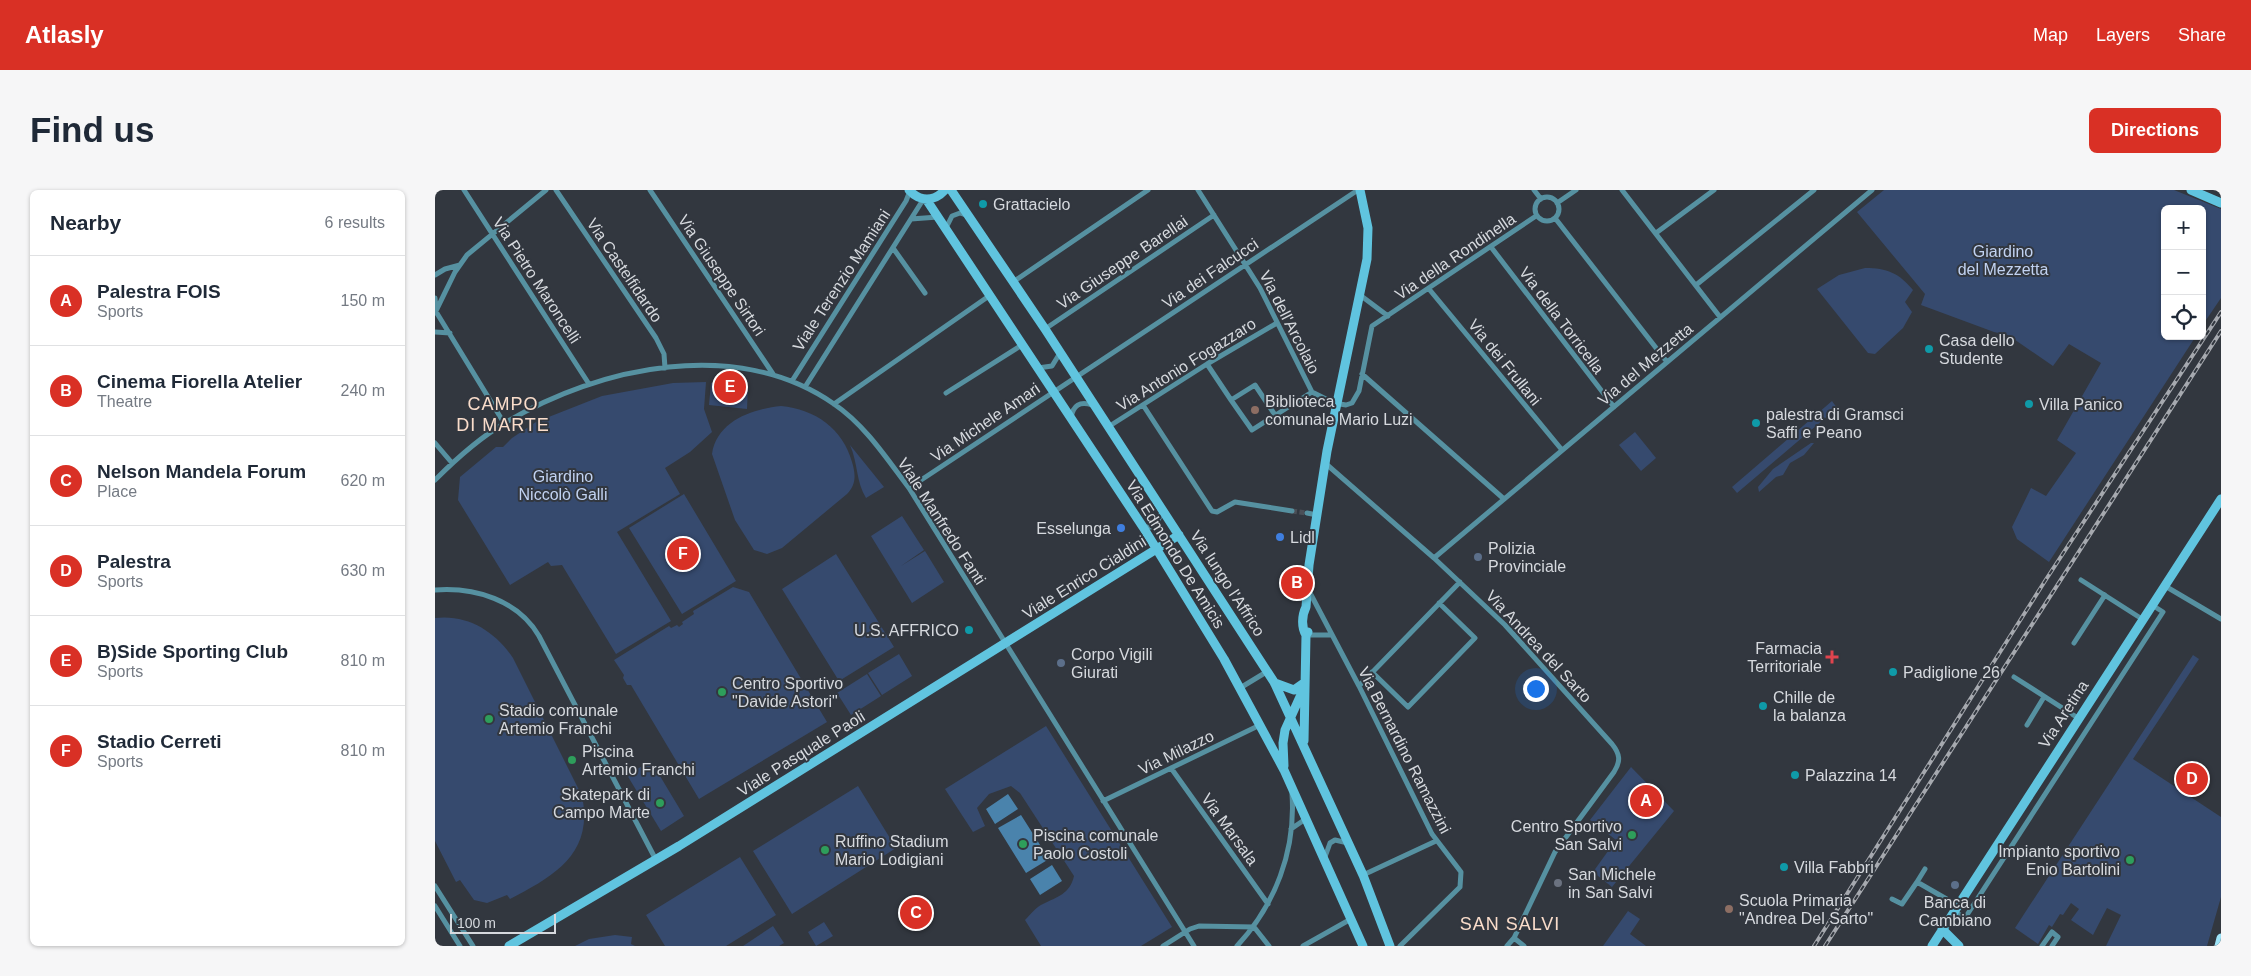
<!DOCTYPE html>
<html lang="en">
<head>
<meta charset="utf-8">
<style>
	:root { --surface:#fff; --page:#f6f6f7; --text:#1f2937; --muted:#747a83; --line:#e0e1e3; --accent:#d93025 }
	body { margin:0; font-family:Arial,sans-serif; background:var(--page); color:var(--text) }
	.controls { position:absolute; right:15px; top:15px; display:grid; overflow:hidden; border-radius:8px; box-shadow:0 1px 4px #0004 }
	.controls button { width:45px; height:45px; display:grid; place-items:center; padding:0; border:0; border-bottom:1px solid var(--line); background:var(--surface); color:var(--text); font:25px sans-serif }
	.scale { position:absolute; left:15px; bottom:12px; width:106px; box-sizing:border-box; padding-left:5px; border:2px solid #d6d9de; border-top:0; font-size:14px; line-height:18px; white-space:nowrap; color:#d6d9de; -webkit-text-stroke:4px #32373f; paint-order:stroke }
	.you { position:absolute; left:1100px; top:498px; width:18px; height:18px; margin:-12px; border:4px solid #fff; border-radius:50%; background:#1a73e8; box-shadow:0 0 0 8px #1a73e833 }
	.badge { display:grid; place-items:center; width:32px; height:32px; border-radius:50%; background:var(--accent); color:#fff; font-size:16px; font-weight:700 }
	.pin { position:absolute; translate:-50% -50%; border:2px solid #fff; box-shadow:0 1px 5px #0006 }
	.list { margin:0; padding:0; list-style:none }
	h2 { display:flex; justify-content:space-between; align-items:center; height:65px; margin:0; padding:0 20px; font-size:21px }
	h2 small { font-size:16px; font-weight:400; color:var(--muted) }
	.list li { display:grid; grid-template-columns:32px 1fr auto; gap:15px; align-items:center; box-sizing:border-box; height:90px; padding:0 20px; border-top:1px solid var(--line) }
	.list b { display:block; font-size:19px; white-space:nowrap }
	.list p { margin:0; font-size:16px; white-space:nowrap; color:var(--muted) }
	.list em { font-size:16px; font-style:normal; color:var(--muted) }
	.icon { flex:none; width:28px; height:28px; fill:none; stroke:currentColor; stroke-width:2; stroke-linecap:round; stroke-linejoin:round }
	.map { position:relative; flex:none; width:1786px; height:756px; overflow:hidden; border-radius:8px }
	header { display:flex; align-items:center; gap:30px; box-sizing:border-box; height:70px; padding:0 25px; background:var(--accent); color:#fff }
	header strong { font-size:24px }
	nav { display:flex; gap:28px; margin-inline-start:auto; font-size:18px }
	.intro { display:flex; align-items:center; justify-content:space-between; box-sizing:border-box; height:120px; padding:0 30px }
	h1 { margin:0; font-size:35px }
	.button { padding:12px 22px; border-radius:8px; background:var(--accent); color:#fff; font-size:18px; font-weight:700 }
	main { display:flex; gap:30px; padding:0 30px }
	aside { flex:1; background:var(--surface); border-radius:8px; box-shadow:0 1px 4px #0004 }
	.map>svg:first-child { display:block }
	.green { fill:#364a6e }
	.water { fill:#4a83ac }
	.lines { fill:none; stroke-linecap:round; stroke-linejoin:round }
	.street-tunnel { stroke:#4b4f57; stroke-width:5; stroke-dasharray:5 2.5; stroke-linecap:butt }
	.street { stroke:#5691a1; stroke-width:5 }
	.secondary { stroke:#60c4df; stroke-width:9 }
	.primary { stroke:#9ee4f8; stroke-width:9 }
	.rail-casing { stroke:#a6a9af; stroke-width:4 }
	.rail { stroke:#32373f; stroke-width:2; stroke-dasharray:5.5; stroke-linecap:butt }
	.culture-dot { fill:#0f9aa8; stroke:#32373f; stroke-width:2 }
	.education-dot { fill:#8d6e63; stroke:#32373f; stroke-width:2 }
	.shop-dot { fill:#3f7fe0; stroke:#32373f; stroke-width:2 }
	.service-dot { fill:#5c6f8a; stroke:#32373f; stroke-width:2 }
	.health-dot { fill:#e0444e; stroke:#32373f; stroke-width:2 }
	.leisure-dot { fill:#2e9e5b; stroke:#32373f; stroke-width:2 }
	.worship-dot { fill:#6b7280; stroke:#32373f; stroke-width:2 }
	.labels { text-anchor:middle; stroke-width:4; stroke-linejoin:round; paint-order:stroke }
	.poi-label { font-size:16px; fill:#d6d9de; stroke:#32373f; text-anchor:start }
	.park-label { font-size:16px; fill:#c1d2f1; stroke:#32373f }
	.street-label { font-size:16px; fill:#d6d9de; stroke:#32373f }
	.neighbourhood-label { font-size:18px; letter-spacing:1px; fill:#faddcb; stroke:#32373f }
</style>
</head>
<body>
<header>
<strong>Atlasly</strong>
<nav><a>Map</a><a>Layers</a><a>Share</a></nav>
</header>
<div class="intro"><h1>Find us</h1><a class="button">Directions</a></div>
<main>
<aside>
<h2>Nearby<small>6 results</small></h2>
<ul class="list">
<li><span class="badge">A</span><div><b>Palestra FOIS</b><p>Sports</p></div><em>150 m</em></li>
<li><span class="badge">B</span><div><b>Cinema Fiorella Atelier</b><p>Theatre</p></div><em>240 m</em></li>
<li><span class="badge">C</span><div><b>Nelson Mandela Forum</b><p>Place</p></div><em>620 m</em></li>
<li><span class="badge">D</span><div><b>Palestra</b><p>Sports</p></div><em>630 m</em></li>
<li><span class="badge">E</span><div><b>B)Side Sporting Club</b><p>Sports</p></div><em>810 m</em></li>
<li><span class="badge">F</span><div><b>Stadio Cerreti</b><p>Sports</p></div><em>810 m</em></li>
</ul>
</aside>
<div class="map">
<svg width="1786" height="756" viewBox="0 0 1786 756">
	<rect width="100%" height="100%" fill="#32373f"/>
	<path class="green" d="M1449,0H1739L1786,19V108L1767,136V19H1730V146H1761L1614,372L1582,349L1577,337L1596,298L1611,306L1641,263L1622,250L1666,173L1634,154L1618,176L1573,145L1559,142L1486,115L1490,104L1422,22Z
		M1430,78C1452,78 1464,83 1478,100L1470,112L1477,122L1468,138L1440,164L1433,163L1382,99L1404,85Z
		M271,192L269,219L277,242L255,262L230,278L245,304L182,342L236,431L181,464L127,375L116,376L113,372L75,395L23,310L25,287L61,257H68L77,248L101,232L167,206L238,193Z
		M276,193L313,196L312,219L274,215Z
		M1397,211L1402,218L1302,303L1297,297Z
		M346,216C380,219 408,239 417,272C421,285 421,295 412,304L347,358L332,364L319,360L300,330L277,264C282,231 317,219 346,216Z
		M1200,242L1221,268L1206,281L1184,255Z
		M1376,253H1379L1369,265L1355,273L1348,285L1341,287L1324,302L1323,297L1338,279Z
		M415,255L449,297L431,308C421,292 423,273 415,255Z
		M249,304L301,391L247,424L194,338Z
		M467,326L489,360L466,376L490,361L509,392L477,413L436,346Z
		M401,364L459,457L404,491L347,399Z
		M298,397L314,402L392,532L264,609L196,495H192L188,488L189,485L179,470L234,436L236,438L242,435L244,437L248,434L247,432L259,424L258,421Z
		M0,428C33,424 61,442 78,468L147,606C159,664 119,686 75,709L72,705L52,713L39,710L25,690L21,692L0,651Z
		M464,464L477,486L447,505L433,483Z
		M1758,465L1764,469L1698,569L1786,627V707L1772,756H1671L1686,725L1672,718L1658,745L1636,730L1644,719L1636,713L1628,725L1625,724L1617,737L1614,735L1603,754L1580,738Z
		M432,484L446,506L416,525L402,503Z
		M611,536L737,737L706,756H606L590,730C595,725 601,717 608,714C622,707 635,704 639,686L585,603L576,596L554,604L542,618L550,636L538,642L510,599Z
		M216,571L249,626L226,641L192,585Z
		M1196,577L1239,621L1177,697L1158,682L1181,650L1155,630Z
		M423,596L461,658L357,724L318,661Z
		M305,667L341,725L291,756H230L211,725Z
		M1193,721L1205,729L1195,744L1211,756H1168Z
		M389,732L398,746L381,756L373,742Z
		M338,736L349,753L344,756H308Z
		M180,745L197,747L196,754L200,756H140L154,749Z"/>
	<path class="water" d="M573,604L583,619L560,634L551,619Z
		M586,625L614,669L591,683L563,638Z
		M617,675L627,691L605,705L595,689Z"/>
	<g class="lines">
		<path class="street-tunnel" d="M857,321L872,323"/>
		<path class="street" d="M29,0L154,194
			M121,0L221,148L229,164L230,178
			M215,0L338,184
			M763,0L825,98L877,202L899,213L911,215L917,213L924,201L937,136L1101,26
			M1099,0L1106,9
			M1187,0L1285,127
			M1100 19a12 12 0 1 1 24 0a12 12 0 1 1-24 0Z
			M1122,13L1141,0
			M1120,28L1232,172
			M476,29L503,27
			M511,38L517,26L525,23L531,25
			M1221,43L1279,0
			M1056,57L1179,217
			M458,58L490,103
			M0,85L10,79L25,75
			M578,92L713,0
			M1261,95L1379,0
			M994,99L1127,260
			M925,105L953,126
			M0,108L1,120
			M0,120L69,233
			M0,123L20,82L32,65L111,0
			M610,139L779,25
			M0,142L15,143
			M772,174L796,210L820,195L840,225
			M603,178L617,176L625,163
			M927,184L1069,309
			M357,191L471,11L475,1
			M370,197L486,13L490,9
			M511,203L587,155
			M796,210L817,240L877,202
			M399,214L554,106
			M708,215L777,321L782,322L800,312L857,321
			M636,228C638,215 645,211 657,215
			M673,237L772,174L842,133
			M0,253L17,273
			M890,273L999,368L1070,435L1177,554C1185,564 1186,571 1179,582L1120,662L1079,748L1072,756
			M0,290C21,269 44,248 70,233C164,176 303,147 399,214C430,235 452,269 474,298L759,756
			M474,298L923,0
			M872,323L882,325
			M708,337H719L728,321
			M999,368L1437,0
			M1646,390L1707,429
			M1730,396L1786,429
			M873,399L924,496L997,644L1026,682L1025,697L965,756
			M0,400C40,397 83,410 104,446L221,670
			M871,445H897
			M1639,453L1670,405
			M937,482L973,517L1040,448L1004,413
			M1579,487L1643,528
			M924,496L1025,392
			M805,498L833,481
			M1592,535L1609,507
			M736,578L833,714
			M668,611L825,535
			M856,639L872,628
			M890,667L895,653L900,650L913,653
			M928,685L1001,651
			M1482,692L1490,679
			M0,696L38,756
			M1457,709L1467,714L1482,692L1522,715
			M0,716L25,756
			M1519,721L1530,728L1728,422L1717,415
			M819,737L834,756
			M1079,748L1089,756
			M728,756L755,739L764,736L819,737
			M802,756C840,715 861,661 857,604
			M868,756L916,729
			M1607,756L1617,742L1623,747L1617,756"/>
		<path class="secondary" d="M474,0C485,12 499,12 510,0
			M516,0L610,139L839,492L928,685L955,756
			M1756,0L1786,13
			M491,9L708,337L789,469L849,580L928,756
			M871,445C866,437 867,425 871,417L874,375L892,261L932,69L933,38L925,0
			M840,493L859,500L869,493
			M869,551L871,445L873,442
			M849,576L848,553L850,540L868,500
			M1507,739L1524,756
			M74,756L244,656L744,345
			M1497,756L1786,309"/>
		<path class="primary" d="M1784,756L1786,748"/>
		<defs>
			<path id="rail" d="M1379,756L1610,391L1786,122
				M1390,756L1786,141"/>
		</defs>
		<use href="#rail" class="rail-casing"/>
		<use href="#rail" class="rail"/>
	</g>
	<g class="culture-dot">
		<circle cx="548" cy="14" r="5"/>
		<circle cx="1494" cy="159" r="5"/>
		<circle cx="1594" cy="214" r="5"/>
		<circle cx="1321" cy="233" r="5"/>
		<circle cx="534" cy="440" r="5"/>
		<circle cx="1458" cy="482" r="5"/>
		<circle cx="1328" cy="516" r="5"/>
		<circle cx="1360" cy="585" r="5"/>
		<circle cx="1349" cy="677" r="5"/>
	</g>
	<g class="education-dot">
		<circle cx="820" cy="220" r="5"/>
		<circle cx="1294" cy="719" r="5"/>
	</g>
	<g class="shop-dot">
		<circle cx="686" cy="338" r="5"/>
		<circle cx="845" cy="347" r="5"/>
	</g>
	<g class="service-dot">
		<circle cx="1043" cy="367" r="5"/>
		<circle cx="626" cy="473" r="5"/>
		<circle cx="1520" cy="695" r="5"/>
	</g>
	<path class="health-dot" d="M1394.5 459.5h5v5h5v5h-5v5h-5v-5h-5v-5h5z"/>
	<g class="leisure-dot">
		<circle cx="287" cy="502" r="5"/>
		<circle cx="54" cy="529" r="5"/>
		<circle cx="137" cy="570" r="5"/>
		<circle cx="225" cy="613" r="5"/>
		<circle cx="1197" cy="645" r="5"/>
		<circle cx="588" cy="654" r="5"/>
		<circle cx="390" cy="660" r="5"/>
		<circle cx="1695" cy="670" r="5"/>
	</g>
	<circle class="worship-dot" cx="1123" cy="693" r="5"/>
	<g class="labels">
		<g class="poi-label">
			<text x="558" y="20">Grattacielo</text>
			<text x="1504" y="156">Casa dello<tspan x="1504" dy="18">Studente</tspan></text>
			<text x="830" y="217">Biblioteca<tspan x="830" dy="18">comunale Mario Luzi</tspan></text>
			<text x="1604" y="220">Villa Panico</text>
			<text x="1331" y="230">palestra di Gramsci<tspan x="1331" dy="18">Saffi e Peano</tspan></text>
			<text x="676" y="344" text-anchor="end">Esselunga</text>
			<text x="855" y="353">Lidl</text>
			<text x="1053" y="364">Polizia<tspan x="1053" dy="18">Provinciale</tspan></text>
			<text x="524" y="446" text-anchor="end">U.S. AFFRICO</text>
			<text x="1387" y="464" text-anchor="end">Farmacia<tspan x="1387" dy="18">Territoriale</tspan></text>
			<text x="636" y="470">Corpo Vigili<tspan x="636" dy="18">Giurati</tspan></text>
			<text x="1468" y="488">Padiglione 26</text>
			<text x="297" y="499">Centro Sportivo<tspan x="297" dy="18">"Davide Astori"</tspan></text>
			<text x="1338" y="513">Chille de<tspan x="1338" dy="18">la balanza</tspan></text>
			<text x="64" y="526">Stadio comunale<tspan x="64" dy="18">Artemio Franchi</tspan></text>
			<text x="147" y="567">Piscina<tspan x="147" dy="18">Artemio Franchi</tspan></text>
			<text x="1370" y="591">Palazzina 14</text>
			<text x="215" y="610" text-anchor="end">Skatepark di<tspan x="215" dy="18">Campo Marte</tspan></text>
			<text x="1187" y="642" text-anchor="end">Centro Sportivo<tspan x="1187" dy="18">San Salvi</tspan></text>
			<text x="598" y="651">Piscina comunale<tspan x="598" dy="18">Paolo Costoli</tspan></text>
			<text x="400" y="657">Ruffino Stadium<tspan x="400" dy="18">Mario Lodigiani</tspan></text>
			<text x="1685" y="667" text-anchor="end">Impianto sportivo<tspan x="1685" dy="18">Enio Bartolini</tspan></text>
			<text x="1359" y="683">Villa Fabbri</text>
			<text x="1133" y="690">San Michele<tspan x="1133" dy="18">in San Salvi</tspan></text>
			<text x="1304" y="716">Scuola Primaria<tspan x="1304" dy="18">"Andrea Del Sarto"</tspan></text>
			<text x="1520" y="718" text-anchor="middle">Banca di<tspan x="1520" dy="18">Cambiano</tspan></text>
		</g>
		<g class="park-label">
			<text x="1568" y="67">Giardino<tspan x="1568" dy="18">del Mezzetta</tspan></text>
			<text x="128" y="292">Giardino<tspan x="128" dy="18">Niccolò Galli</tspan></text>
		</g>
		<g class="street-label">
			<text transform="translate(1020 66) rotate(-34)" y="6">Via della Rondinella</text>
			<text transform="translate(687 72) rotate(-34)" y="6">Via Giuseppe Barellai</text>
			<text transform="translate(190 80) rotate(56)" y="6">Via Castelfidardo</text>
			<text transform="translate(775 83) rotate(-34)" y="6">Via dei Falcucci</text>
			<text transform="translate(287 85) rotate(56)" y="6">Via Giuseppe Sirtori</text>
			<text transform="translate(102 90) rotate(57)" y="6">Via Pietro Maroncelli</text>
			<text transform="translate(406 90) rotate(-57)" y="6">Viale Terenzio Mamiani</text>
			<text transform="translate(1127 130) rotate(53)" y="6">Via della Torricella</text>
			<text transform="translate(855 132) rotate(63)" y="6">Via dell'Arcolaio</text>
			<text transform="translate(1070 172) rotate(51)" y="6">Via dei Frullani</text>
			<text transform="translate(751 174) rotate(-32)" y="6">Via Antonio Fogazzaro</text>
			<text transform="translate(1210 174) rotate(-40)" y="6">Via del Mezzetta</text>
			<text transform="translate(550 232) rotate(-34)" y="6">Via Michele Amari</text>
			<text transform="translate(507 331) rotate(57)" y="6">Viale Manfredo Fanti</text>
			<text transform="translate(741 364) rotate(58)" y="6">Via Edmondo De Amicis</text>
			<text transform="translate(649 387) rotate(-32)" y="6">Viale Enrico Cialdini</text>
			<text transform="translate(793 393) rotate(57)" y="6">Via lungo l'Affrico</text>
			<text transform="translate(1104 456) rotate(47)" y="6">Via Andrea del Sarto</text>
			<text transform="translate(1628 524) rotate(-57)" y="6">Via Aretina</text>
			<text transform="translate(970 560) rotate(63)" y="6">Via Bernardino Ramazzini</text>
			<text transform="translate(741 562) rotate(-26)" y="6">Via Milazzo</text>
			<text transform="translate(366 563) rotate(-32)" y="6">Viale Pasquale Paoli</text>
			<text transform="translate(795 639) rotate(54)" y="6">Via Marsala</text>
		</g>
		<g class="neighbourhood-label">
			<text x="68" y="220">CAMPO<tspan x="68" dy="21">DI MARTE</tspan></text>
			<text x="1075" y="740">SAN SALVI</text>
		</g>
	</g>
</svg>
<div class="controls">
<button>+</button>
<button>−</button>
<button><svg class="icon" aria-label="locate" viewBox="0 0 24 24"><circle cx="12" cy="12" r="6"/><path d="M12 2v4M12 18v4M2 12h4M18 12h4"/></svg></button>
</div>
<div class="scale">100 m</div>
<div class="you"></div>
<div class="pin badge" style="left:1211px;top:611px">A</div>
<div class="pin badge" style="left:862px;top:393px">B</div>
<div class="pin badge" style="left:481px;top:723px">C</div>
<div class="pin badge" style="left:1757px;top:589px">D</div>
<div class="pin badge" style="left:295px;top:197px">E</div>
<div class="pin badge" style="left:248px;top:364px">F</div>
</div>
</main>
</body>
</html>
